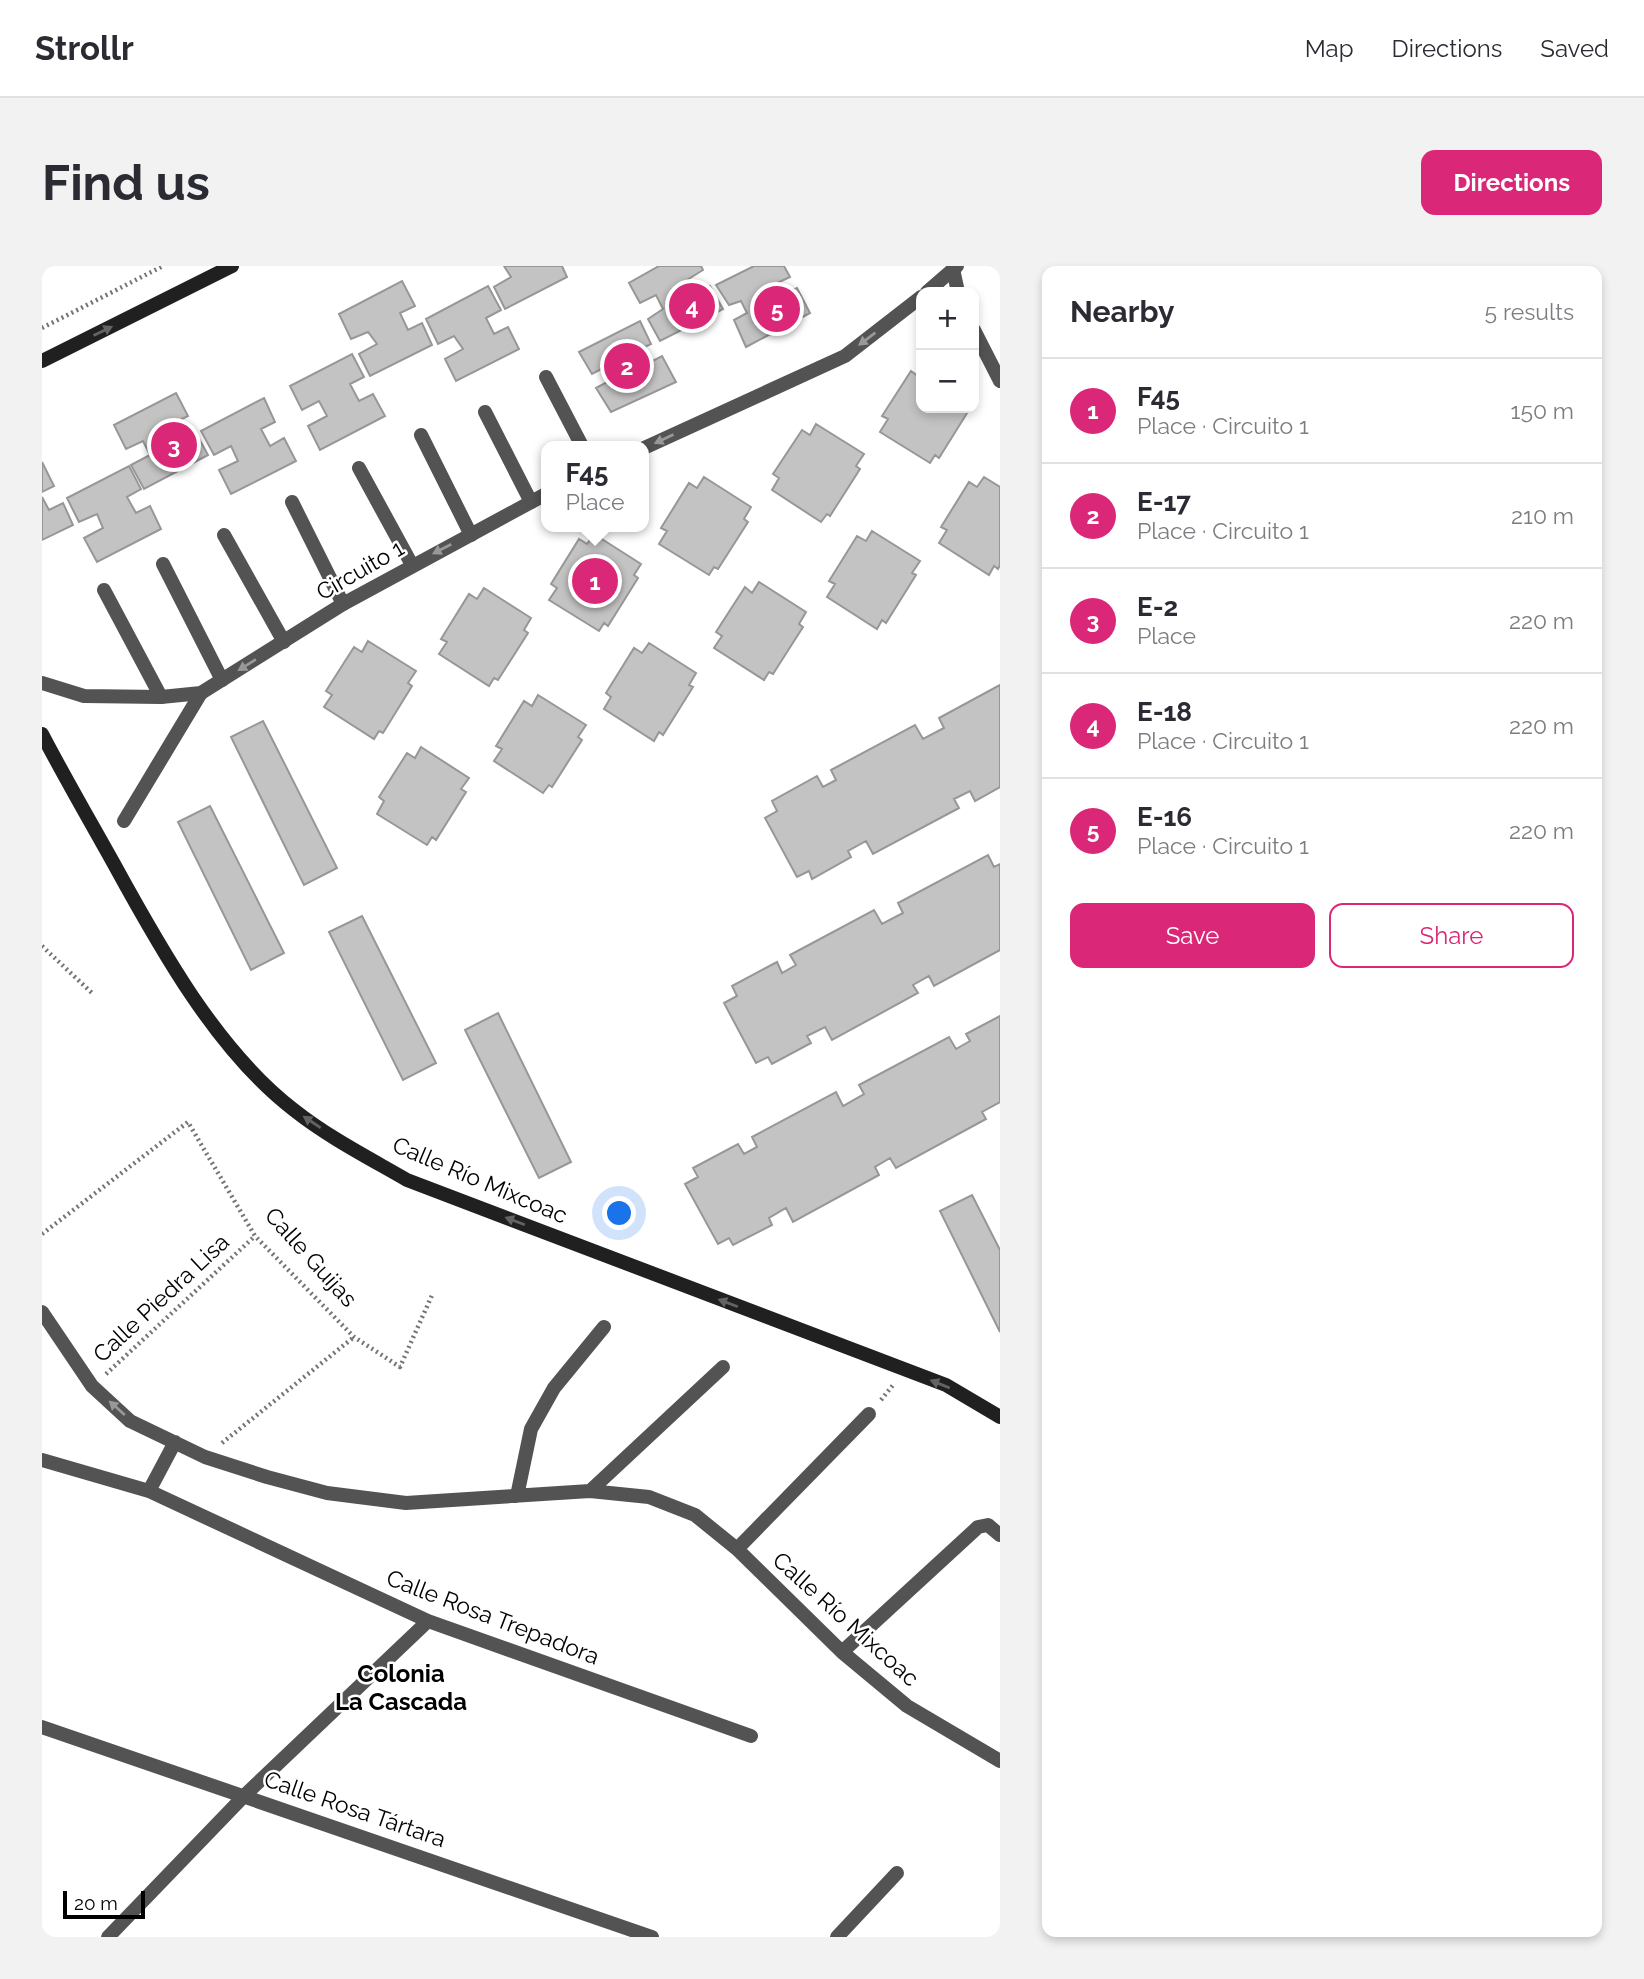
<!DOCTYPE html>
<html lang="en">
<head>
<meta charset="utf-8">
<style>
	:root { --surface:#fff; --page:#f2f2f3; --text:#2b2b33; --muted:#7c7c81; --line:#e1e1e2; --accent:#db2777 }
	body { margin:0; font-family:Raleway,sans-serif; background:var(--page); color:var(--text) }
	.controls { position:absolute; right:21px; top:21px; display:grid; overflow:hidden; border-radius:14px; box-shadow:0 4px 10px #0003 }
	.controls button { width:63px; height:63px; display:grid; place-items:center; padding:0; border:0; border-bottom:2px solid var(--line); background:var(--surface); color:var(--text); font:35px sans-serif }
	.scale { position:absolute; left:21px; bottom:18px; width:82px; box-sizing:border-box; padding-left:7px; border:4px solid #000; border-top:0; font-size:19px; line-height:24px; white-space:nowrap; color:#000; -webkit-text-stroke:5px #fff; paint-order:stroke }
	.you { position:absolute; left:578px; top:948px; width:24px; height:24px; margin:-18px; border:5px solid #fff; border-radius:50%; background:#1a73e8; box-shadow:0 0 0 10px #1a73e833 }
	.badge { display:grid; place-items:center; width:46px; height:46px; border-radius:50%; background:var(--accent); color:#fff; font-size:23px; font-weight:700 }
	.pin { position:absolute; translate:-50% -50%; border:4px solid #fff; box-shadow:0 2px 7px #0006 }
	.popup { position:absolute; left:499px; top:175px; width:108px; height:91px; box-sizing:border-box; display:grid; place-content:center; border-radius:14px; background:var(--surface); filter:drop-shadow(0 2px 5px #0005); font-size:23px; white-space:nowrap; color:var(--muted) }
	.popup b { font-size:26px; color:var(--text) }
	.popup::after { content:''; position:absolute; left:50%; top:100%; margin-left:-14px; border:14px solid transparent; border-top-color:var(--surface) }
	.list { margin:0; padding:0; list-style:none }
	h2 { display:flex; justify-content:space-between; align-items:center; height:91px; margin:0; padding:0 28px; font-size:30px }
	h2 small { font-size:23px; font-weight:400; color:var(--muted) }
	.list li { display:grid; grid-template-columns:46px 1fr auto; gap:21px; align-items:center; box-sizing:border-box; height:105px; padding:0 28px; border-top:2px solid var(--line) }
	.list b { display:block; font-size:26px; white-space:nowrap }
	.list p { margin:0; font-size:23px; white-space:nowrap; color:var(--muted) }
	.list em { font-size:23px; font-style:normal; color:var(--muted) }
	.actions { display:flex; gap:14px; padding:21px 28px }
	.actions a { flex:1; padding:16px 0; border:2px solid var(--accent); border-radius:14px; text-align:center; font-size:24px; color:var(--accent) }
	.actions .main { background:var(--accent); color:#fff }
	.map { position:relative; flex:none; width:958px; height:1671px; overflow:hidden; border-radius:14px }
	header { display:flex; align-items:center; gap:42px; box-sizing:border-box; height:98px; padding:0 35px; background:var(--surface); border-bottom:2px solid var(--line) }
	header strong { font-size:33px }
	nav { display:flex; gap:38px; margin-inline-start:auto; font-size:24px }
	.intro { display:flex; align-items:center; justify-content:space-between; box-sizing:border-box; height:168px; padding:0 42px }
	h1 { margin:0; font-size:49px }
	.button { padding:18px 32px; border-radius:14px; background:var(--accent); color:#fff; font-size:24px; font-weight:700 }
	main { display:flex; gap:42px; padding:0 42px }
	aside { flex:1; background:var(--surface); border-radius:14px; box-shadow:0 4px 10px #0003 }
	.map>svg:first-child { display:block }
	.building { fill:#c3c3c3; stroke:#979797; stroke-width:2 }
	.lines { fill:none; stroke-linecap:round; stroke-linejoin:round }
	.path { stroke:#757575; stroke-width:4.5; stroke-dasharray:2 3.5; stroke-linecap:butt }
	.lane { stroke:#535353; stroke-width:14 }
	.street { stroke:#535353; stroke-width:14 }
	.secondary { stroke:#202020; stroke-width:14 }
	.oneway { fill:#636363 }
	.oneway2 { fill:#989898 }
	.labels { text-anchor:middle; stroke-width:5; stroke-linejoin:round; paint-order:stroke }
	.street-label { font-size:23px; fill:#000; stroke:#fff }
	.neighbourhood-label { font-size:24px; font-weight:bold; fill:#000; stroke:#fff }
</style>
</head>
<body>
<header>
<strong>Strollr</strong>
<nav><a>Map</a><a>Directions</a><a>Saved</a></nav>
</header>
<div class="intro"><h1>Find us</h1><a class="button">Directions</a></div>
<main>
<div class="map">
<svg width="958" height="1671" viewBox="0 0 958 1671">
	<rect width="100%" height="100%" fill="#fff"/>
	<path class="building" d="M462,0H520L525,11L463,43L452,21L469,11Z
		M617,0H659L661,4L645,14L653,27L668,20L681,43L618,75L606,53L621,43L614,29L598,37L587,17Z
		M712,0H742L748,11L733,18L739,29L755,22L768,47L704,81L692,54L705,47L699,35L687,39L674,19Z
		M360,15L373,40L358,47L366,64L380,57L390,79L328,110L317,88L335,78L326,66L309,73L297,48Z
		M446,20L459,44L444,52L452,68L466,61L477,83L414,115L403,93L421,83L412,70L396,78L384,53Z
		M598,55L609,78L594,85L605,98L620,90L634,116L569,146L554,122L571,113L563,101L550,108L537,86Z
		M310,88L322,111L308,118L317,135L331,128L343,150L278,184L266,160L285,150L277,135L260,144L248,120Z
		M869,105L876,110L879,105V142H923L927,144L897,192L893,189L888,197L838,166L846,153L840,150Z
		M134,127L146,150L132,157L140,174L154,167L166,189L102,223L89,199L108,189L101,175L84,183L72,159Z
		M222,132L233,156L219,163L228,180L242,172L254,195L189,228L177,204L196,195L189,180L172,189L159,165Z
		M774,158L822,188L814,200L818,203L788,250L785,248L779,256L730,224L737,212L731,208L760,164L768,169Z
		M0,196L12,220L0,226Z
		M87,200L99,223L85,231L94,247L108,240L119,263L55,296L42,272L61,262L55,248L37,256L25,232Z
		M662,211L709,241L702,253L706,256L676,303L672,301L667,309L617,278L625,265L619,262L647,217L655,222Z
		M942,211L958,221V299L956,303L952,300L947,309L897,277L905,264L899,261L927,216L935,221Z
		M0,231L7,244L21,237L31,259L0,274Z
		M830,265L878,295L870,307L874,309L844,357L840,354L835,363L785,331L793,318L787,315L815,270L824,275Z
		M552,268L599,298L592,309L596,312L566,360L562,357L557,365L507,334L515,322L509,318L537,273L545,278Z
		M717,316L764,346L757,358L761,361L731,408L727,406L722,414L672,382L680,370L674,366L703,321L710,327Z
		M442,322L489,352L482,364L486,367L456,414L452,412L447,420L397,388L405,376L399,373L427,328L435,333Z
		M326,375L374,405L366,417L370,420L341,467L337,465L332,473L282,441L290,429L284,425L312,381L320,386Z
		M607,377L654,407L647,419L651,421L621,469L617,466L612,475L562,443L569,431L564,427L592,382L600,387Z
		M958,419V521L933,535L928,525L912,533L917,542L831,588L824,575L806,585L809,591L770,613L767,605L755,611L723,552L735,545L730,535L775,510L781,521L794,514L789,504L873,459L881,473L902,462L897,452Z
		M496,429L544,459L536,471L540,474L510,521L507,519L501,527L452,495L460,483L454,480L482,435L490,440Z
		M221,455L295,602L262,619L189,471Z
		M379,481L427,512L419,523L424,526L394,574L390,571L385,579L335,548L342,535L337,531L365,487L373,492Z
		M168,540L242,687L209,704L136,556Z
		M946,589L952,601L958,598V684L892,720L887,710L871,719L876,727L790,774L783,761L765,770L769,777L730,798L726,791L714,797L682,737L695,730L690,720L735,696L740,707L754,699L748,689L832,644L840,658L861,647L856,637Z
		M320,650L394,797L361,814L287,666Z
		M456,747L529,896L497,912L423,764Z
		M958,750V836L940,846L944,853L854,902L848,892L833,901L837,909L751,956L744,942L727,952L730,959L691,979L687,972L676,978L643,918L656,911L651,902L696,878L702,888L715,881L710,871L794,826L801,840L822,828L817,819L907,771L914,783L928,775L924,768Z
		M930,929L958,984V1066L898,945Z"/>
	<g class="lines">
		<path class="path" d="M0,62L121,0
			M0,680L51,728
			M0,968L146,856L213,970L312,1071L358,1101L391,1027
			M64,1108L213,970
			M839,1134L851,1119
			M180,1177L312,1071"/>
		<path class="lane" d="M911,3L916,26
			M932,64L958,115
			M504,111L540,180
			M443,146L489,236
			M379,169L429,269
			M317,202L370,299
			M250,236L301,338
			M182,269L242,376
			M121,298L180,414
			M62,324L119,431
			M82,555L159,427"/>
		<path class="street" d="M885,26L915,0
			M602,182L803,90L879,31
			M0,417L42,430L119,431L159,427L301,338L504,228
			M0,1046L50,1120L88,1155L163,1191L225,1211L285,1227L364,1237L548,1225L607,1231L653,1249L695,1283L800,1386L865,1440L958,1495
			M0,1194L107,1225L386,1355L709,1470
			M107,1225L133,1176
			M548,1225L681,1101
			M475,1230L489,1163L512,1122L562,1061
			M695,1283L827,1148
			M800,1386L936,1261L946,1259L958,1269
			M0,1461L610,1671
			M66,1671L203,1529L386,1355
			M795,1671L855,1607"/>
		<path class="secondary" d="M0,95L190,0
			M0,468C23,512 48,555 72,598C118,682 175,785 252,844C286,871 327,892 365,914L904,1119L958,1151"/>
	</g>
	<defs><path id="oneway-solid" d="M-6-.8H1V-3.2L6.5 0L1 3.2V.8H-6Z" transform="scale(1.75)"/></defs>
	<g class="oneway">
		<use href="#oneway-solid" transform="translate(61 65) rotate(-26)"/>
		<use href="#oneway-solid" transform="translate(270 856) rotate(-146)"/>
		<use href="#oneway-solid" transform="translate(473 955) rotate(-159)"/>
		<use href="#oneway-solid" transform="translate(686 1037) rotate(-159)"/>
		<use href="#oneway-solid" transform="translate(898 1118) rotate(-158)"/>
	</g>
	<g class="oneway2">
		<use href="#oneway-solid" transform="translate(825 73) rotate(143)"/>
		<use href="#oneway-solid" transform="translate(622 173) rotate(155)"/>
		<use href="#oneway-solid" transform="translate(400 283) rotate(153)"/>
		<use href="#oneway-solid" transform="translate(205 399) rotate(148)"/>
		<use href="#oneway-solid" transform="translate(75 1142) rotate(-138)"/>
	</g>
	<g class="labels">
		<g class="street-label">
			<text transform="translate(318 304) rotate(-30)" y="8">Circuito 1</text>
			<text transform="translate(438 914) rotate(23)" y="8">Calle Río Mixcoac</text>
			<text transform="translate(269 991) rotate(48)" y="8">Calle Guijas</text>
			<text transform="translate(119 1032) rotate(-43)" y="8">Calle Piedra Lisa</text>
			<text transform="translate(451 1351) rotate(21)" y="8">Calle Rosa Trepadora</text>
			<text transform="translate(804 1353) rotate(42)" y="8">Calle Río Mixcoac</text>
			<text transform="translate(313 1543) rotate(19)" y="8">Calle Rosa Tártara</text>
		</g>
		<g class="neighbourhood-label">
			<text x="359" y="1416">Colonia<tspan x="359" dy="28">La Cascada</tspan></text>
		</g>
	</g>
</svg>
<div class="controls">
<button>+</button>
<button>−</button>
</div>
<div class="scale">20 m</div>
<div class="you"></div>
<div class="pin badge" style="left:553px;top:315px">1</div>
<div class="popup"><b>F45</b>Place</div>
<div class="pin badge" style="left:585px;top:100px">2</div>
<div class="pin badge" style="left:132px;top:179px">3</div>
<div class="pin badge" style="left:650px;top:40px">4</div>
<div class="pin badge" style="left:735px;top:43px">5</div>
</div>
<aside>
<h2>Nearby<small>5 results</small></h2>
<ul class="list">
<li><span class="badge">1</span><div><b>F45</b><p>Place · Circuito 1</p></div><em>150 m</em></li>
<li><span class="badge">2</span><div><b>E-17</b><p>Place · Circuito 1</p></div><em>210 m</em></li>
<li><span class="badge">3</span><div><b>E-2</b><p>Place</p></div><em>220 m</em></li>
<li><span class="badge">4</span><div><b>E-18</b><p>Place · Circuito 1</p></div><em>220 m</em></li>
<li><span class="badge">5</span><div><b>E-16</b><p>Place · Circuito 1</p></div><em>220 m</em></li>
</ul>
<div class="actions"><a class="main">Save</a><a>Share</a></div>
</aside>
</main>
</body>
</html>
